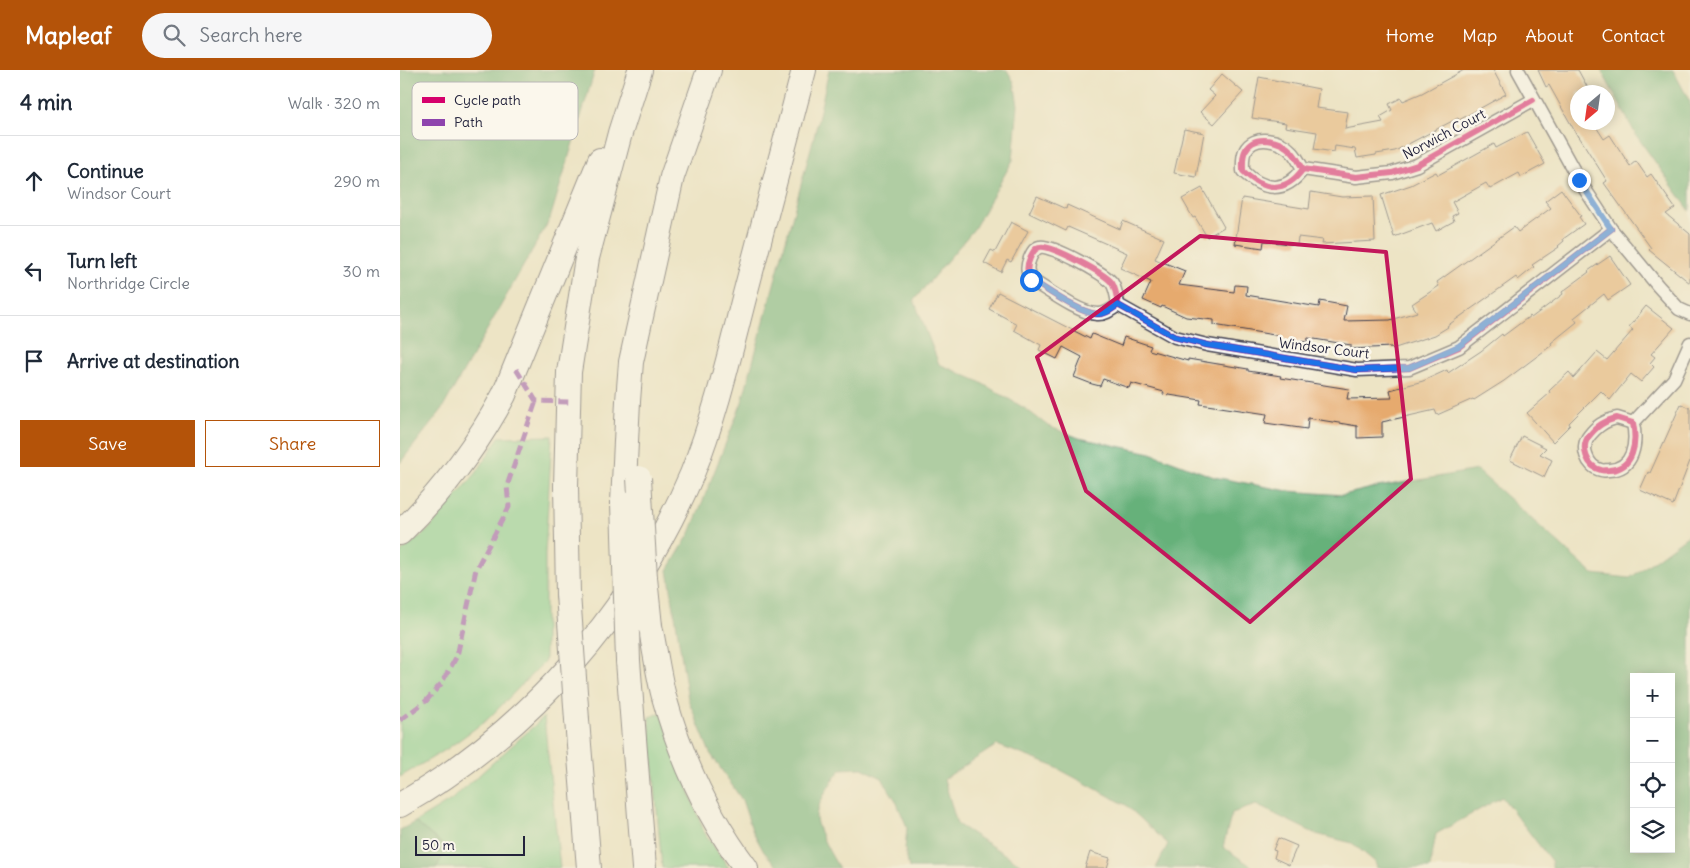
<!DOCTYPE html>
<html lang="en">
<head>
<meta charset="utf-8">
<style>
	:root { --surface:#fff; --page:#f6f6f7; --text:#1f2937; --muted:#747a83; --line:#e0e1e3; --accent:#b45309 }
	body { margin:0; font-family:Delius,sans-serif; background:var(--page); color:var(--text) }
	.controls { position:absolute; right:15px; bottom:15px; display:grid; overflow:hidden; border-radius:0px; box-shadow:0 2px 12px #0003 }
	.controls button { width:45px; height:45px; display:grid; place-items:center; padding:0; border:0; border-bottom:1px solid var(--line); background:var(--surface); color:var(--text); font:25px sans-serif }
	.compass { position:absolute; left:1170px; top:15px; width:45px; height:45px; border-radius:50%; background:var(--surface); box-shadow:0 2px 12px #0003; rotate:209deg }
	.scale { position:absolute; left:15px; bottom:12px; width:110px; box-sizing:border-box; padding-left:5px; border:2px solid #22223b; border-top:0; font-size:14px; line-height:18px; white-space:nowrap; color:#22223b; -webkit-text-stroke:4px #fbf7ec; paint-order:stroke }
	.stop { position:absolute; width:15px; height:15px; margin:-11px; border:4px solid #1a73e8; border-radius:50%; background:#fff }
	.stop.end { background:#1a73e8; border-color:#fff; box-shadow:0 1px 5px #0008 }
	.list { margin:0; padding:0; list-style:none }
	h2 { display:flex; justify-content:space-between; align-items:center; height:65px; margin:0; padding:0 20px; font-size:21px }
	h2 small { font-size:16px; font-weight:400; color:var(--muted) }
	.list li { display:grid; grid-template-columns:32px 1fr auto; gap:15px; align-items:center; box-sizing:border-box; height:90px; padding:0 20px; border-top:1px solid var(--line) }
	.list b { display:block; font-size:19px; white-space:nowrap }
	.list p { margin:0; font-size:16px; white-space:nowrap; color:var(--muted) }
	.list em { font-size:16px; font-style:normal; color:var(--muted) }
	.actions { display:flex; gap:10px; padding:15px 20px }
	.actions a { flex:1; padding:11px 0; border:1px solid var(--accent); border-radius:0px; text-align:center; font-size:18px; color:var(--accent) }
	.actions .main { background:var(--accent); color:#fff }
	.icon { flex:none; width:28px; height:28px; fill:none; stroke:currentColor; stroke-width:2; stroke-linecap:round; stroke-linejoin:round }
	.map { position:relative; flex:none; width:1290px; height:798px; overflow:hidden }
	header { display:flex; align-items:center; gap:30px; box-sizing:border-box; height:70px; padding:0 25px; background:var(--accent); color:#fff }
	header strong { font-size:24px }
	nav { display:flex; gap:28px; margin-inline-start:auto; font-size:18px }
	.search { width:350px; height:45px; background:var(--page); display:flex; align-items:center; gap:12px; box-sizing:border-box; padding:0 18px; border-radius:28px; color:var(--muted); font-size:19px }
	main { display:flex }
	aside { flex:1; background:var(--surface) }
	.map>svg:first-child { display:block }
	.green { fill:#7dce90; stroke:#507866 }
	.forest { fill:#66b17a; stroke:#446a5a; fill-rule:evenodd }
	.building { fill:#e6aa6e }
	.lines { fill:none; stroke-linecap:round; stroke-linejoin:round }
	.minor-casing { stroke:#403f50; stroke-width:15 }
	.motorway-casing { stroke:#403f50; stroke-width:26 }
	.minor { stroke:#fff; stroke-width:12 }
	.motorway { stroke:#fff; stroke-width:24 }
	.motorway-bridge-casing { stroke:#403f50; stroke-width:26; stroke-linecap:butt }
	.motorway-bridge { stroke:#fff; stroke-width:24 }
	.quiet { stroke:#8e44ad; stroke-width:5; stroke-dasharray:10 5; stroke-linecap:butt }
	.cycleway-casing { stroke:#fbf7ec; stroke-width:9 }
	.cycleway { stroke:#d6006c; stroke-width:6 }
	.route { stroke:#1a73e8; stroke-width:6 }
	.marked { fill:none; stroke:#c2185b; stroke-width:4; stroke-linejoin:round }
	.labels { text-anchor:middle; stroke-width:5; stroke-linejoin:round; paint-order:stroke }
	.street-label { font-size:14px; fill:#22223b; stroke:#fbf7ec }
	.key { fill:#fbf7ec; stroke:#bab7b7; stroke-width:1 }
	.key-label { font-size:14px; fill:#22223b }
</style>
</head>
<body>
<header>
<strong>Mapleaf</strong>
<div class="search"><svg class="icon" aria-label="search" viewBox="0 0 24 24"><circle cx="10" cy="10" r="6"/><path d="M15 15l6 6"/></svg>Search here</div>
<nav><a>Home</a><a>Map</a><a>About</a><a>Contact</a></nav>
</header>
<main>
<aside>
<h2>4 min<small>Walk · 320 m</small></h2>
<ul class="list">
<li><svg class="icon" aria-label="ahead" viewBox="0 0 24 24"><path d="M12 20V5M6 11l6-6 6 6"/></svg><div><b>Continue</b><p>Windsor Court</p></div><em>290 m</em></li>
<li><svg class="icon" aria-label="left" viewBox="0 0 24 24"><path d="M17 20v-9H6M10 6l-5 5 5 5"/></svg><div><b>Turn left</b><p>Northridge Circle</p></div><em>30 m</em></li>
<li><svg class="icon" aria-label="arrive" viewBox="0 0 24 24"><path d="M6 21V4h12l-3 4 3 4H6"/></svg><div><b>Arrive at destination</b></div></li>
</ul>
<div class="actions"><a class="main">Save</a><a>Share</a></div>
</aside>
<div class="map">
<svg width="1290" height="798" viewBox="0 0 1290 798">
	<rect width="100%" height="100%" fill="#fbf7ec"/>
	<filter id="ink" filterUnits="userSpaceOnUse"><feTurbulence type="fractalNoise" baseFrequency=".02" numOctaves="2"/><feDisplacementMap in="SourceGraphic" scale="10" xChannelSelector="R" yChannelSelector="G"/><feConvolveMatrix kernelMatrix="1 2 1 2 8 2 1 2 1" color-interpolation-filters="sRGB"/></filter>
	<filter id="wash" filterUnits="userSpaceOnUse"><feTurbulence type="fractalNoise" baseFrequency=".0096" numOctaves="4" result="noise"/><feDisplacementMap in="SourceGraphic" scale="20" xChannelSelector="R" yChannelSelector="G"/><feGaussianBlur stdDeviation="1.12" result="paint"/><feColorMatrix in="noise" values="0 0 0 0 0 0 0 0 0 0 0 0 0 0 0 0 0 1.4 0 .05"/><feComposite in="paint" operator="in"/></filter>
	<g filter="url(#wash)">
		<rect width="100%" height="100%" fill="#ede4c5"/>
		<path class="green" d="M152,366L145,484V591L88,649L47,679L0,707V483L28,460L77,402L99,367Z
			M261,643L304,762L329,798H262L249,647Z
			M144,647L160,798H36L47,778L15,752L51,730Z"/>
		<path class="forest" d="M0,0H195L150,149L41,341L0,393Z
			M429,0H607L614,12L618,35L613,90L574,159L514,230L539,294L578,311L626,339L648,356L679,368L751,383L814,407L888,421L943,425L972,418L1077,400L1193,504L1230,508L1290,464V798H1152V792L1102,727L1036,764L1030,798H977L975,792L952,773L916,764L856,735L832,743L823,777L854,798H756L768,774L726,735L653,696L597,675L544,709L557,754L620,794L622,798H509L505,779L507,757L496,731L482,708L462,698L441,699C433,709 416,735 416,748C417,760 432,787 439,798H379L364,782L352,760L342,730L310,683L288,629L268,500L290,463L342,332L415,63ZM1234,607H1271V779H1234Z
			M1201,0H1273L1290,32V141L1236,65Z
			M15,752L47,778L36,798H0V760Z"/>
		<g id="blocks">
			<path class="building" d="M1064,0H1093L1106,24L1059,50L1058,48L995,81L976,84V85L957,88L955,79L935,76L934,82L914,79L917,62L885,57L886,53L852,48L859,7L919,19L916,38L948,42L945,59L983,52L980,47L992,40L989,34L1001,28L1003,31L1022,23Z
				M1138,0H1178L1190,22H1178V52H1193L1204,69L1210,65L1230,96L1236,91L1247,107L1251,104L1275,138L1266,144L1290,164V213L1249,180L1251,178L1204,113L1207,111L1178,65V67L1149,15L1146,17Z
				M822,4L843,22L814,54L800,42L815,26L808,20Z
				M784,59L804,63L796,107L774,103Z
				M1127,62L1145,94L1121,107L1119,103L1090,119L1086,113L1052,132L1058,143L1052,146L1054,151L1036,161L1032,153L994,167L981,125L1011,115L1036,102L1038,105L1094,74L1096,78Z
				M802,118L824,157L807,167L795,147L793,148L782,129Z
				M1161,119L1181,146L1179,147L1184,154L1163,169L1164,171L1158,176L1159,177L1132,195L1134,197L1118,210L1116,207L1047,256L1048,257L1035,265L992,279L991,277L951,279V275L908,268L907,272L898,271V273L879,269L880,266L814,255V250L786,247L762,236L761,238L743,230L751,212L720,198L727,183L668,157L666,161L629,143L637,126L666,139L667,135L720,159L723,151L764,169L755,189L785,201L779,215L834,222L835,215L847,216L846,225L919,237L920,231L947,236L944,251L990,250L1017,242L1012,234L1039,216L1037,212L1114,157L1118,162L1151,138L1145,131Z
				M911,122L942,127L973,126L975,171L922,174L923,170L898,167L897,175L864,171L863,178L835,174L842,128L909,139Z
				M611,152L628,161L611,192L607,190L601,202L584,193L591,180L595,182Z
				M1210,186L1230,215L1208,230L1204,224L1174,248L1177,252L1151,273L1152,275L1104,311L1074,330L1073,329L1037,345L1035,340L982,352V367L957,368V356L908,348L907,359L865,353L867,344L800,334L801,330L763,324L764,322L731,313L729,318L703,309L700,316L692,314L674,307L682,287L663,277L657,289L639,280L641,275L614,260L617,254L589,239L598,222L690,269L692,264L721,276L724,267L751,276L749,280L788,291V289L848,299V301L881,306L880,308L949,319L947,329L992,328L990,320L1023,311L1047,300L1048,303L1081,281L1102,264L1103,266L1130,246L1131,248L1163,224L1162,222L1189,202L1188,201Z
				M1246,236L1274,258L1251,284L1255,287L1250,293L1254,297L1241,312L1231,304L1210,330L1201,321L1169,353L1170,355L1153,372L1127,343L1150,323L1149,321L1169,302L1174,308L1197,282L1207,290L1233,260L1229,257Z
				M1281,334L1290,338V391L1273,435L1240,420L1248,402L1250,403Z
				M1122,366L1146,378L1140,384L1152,390L1144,407L1110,390Z
				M878,768L897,776L889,795L874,788L876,781L873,780Z
				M690,782L710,788L707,798H685Z"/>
		</g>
	</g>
	<g filter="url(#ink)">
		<use href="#blocks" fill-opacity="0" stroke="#403f50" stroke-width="1"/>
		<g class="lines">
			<defs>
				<path id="minor" d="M1118,0L1179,110L1211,159L1258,216L1279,239L1290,244
					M903,99C885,124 863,121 843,101C843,94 842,87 845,81C854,63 881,70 892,82C897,87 900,94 903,99L956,107L992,103L1017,95L1133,30
					M718,235C712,239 705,245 697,244C679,243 648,220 631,210C627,202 626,197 630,188C632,184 634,178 640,177C650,174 706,204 712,213C716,219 717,228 718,235L775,267L807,275L957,300L1009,298L1059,277L1211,159
					M1217,348L1233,353C1237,373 1234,399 1209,400C1206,400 1204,401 1201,400C1187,397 1180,377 1189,366C1197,356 1204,351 1217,348Z
					M1233,353L1274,309L1290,273"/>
				<path id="motorway" d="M223,433L228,331L231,292L272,107L309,0
					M0,463C42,422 76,377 104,325L200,90
					M168,524L166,416L169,302L187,188L220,63L240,0
					M250,556C255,579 258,604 264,627C281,688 308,747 346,798
					M228,591L244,798
					M177,650L189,798
					M0,735C131,660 233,542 292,404C315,347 329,287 344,228C364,152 384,76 404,0"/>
			</defs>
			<use href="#minor" class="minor-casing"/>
			<use href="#motorway" class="motorway-casing"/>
			<use href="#minor" class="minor"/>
			<use href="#motorway" class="motorway"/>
			<defs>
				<path id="motorway-bridge" d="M239,408L245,508L250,556
					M223,433L228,591
					M168,524L177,650"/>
			</defs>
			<use href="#motorway-bridge" class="motorway-bridge-casing"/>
			<use href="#motorway-bridge" class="motorway-bridge"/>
			<path class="quiet" d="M116,299L136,331L169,332
				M0,650L26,631L41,614L57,586L76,499L109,437L107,416L136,331"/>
			<defs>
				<path id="cycleway" d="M903,99C885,124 863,121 843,101C843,94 842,87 845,81C854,63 881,70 892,82C897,87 900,94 903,99L956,107L992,103L1017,95L1133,30
					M718,235C712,239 705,245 697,244C679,243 648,220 631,210C627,202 626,197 630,188C632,184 634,178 640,177C650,174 706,204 712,213C716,219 717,228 718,235L775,267L807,275L957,300L1009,298L1059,277L1211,159
					M1217,348L1233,353C1237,373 1234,399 1209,400C1206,400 1204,401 1201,400C1187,397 1180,377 1189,366C1197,356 1204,351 1217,348Z"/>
			</defs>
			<use href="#cycleway" class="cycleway-casing"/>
			<use href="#cycleway" class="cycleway"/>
		</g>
	</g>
	<g class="lines" filter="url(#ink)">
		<path class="route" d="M631,210C648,220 679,243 697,244C705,245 712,239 718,235L775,267L807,275L957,300L1009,298L1059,276L1211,159L1179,110"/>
	</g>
	<path d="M0 0H1290V798H0ZM800,166L986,182L1011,409L850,552L686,421L637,287Z" fill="#ede4c5" fill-opacity=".55" fill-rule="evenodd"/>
	<path class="marked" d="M800,166L986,182L1011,409L850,552L686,421L637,287Z"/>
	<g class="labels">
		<g class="street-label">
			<text transform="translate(1044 64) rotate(-28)" y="5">Norwich Court</text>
			<text transform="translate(924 278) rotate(7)" y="5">Windsor Court</text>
		</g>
	</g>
	<rect x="12" y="12" width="166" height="58" rx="8" class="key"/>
	<rect x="22" y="27" width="23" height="6" fill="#d6006c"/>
	<rect x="22" y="49" width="23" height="7" fill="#8e44ad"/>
	<g class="key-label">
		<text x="54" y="35">Cycle path</text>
		<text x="54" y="57">Path</text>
	</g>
</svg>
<div class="controls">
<button>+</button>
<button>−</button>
<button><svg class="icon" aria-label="locate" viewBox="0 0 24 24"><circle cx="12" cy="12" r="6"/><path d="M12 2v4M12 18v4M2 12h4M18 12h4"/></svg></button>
<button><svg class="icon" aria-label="layers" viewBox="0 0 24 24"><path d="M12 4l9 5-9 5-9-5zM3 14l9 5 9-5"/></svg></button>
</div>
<svg class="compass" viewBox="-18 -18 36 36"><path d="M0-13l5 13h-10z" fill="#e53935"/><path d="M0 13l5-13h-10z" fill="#747a83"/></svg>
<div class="scale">50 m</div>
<div class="stop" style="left:631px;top:210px"></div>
<div class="stop end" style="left:1179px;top:110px"></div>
</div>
</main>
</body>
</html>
